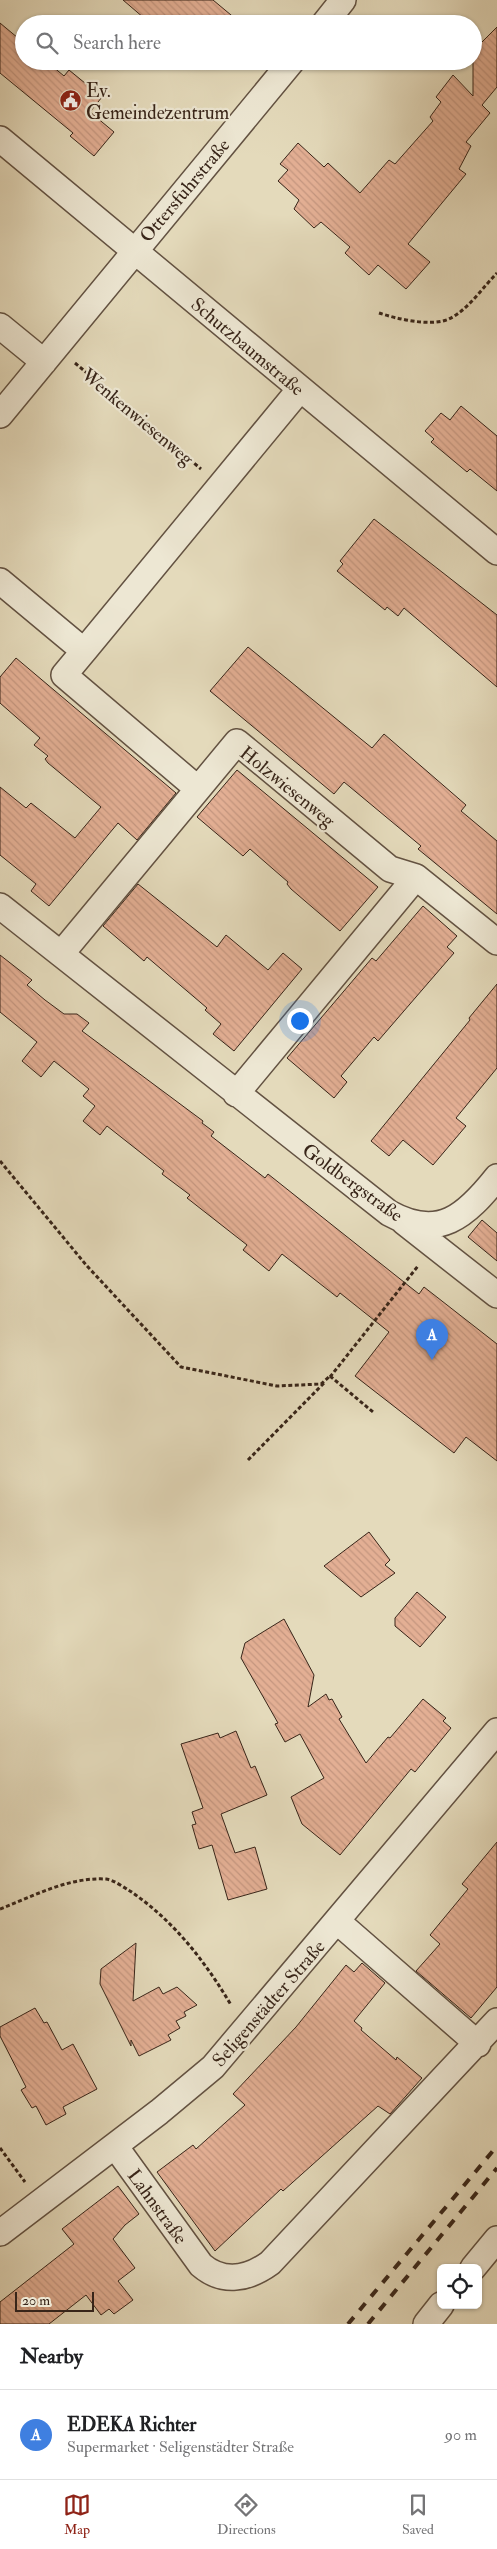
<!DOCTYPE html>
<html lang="en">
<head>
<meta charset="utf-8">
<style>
	:root { --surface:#fff; --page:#f6f6f6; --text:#202124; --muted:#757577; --line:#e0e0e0; --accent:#8f2418 }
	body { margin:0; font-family:"IM FELL Double Pica",serif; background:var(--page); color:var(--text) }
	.controls { position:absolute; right:15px; bottom:15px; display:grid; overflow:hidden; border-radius:8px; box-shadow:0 1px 4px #0004 }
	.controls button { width:45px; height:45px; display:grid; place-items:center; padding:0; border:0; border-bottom:1px solid var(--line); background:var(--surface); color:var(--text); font:25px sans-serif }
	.scale { position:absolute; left:15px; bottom:12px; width:79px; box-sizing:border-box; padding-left:5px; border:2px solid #382519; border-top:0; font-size:14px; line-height:18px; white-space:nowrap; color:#382519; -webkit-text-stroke:4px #ede7d3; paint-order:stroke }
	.you { position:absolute; left:299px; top:1020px; width:18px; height:18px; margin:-12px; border:4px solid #fff; border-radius:50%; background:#1a73e8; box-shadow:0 0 0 8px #1a73e833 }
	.badge { display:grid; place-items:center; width:32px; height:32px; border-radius:50%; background:var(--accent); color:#fff; font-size:16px; font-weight:700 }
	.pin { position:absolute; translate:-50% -41px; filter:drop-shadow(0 1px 2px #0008) }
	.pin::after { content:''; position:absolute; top:26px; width:18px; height:15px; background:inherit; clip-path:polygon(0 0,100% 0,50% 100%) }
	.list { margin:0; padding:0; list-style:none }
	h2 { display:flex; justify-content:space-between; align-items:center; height:65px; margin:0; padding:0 20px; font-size:21px }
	h2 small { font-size:16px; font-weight:400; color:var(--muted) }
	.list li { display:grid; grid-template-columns:32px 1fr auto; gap:15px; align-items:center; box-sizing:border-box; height:90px; padding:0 20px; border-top:1px solid var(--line) }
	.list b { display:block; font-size:19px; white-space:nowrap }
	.list p { margin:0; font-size:16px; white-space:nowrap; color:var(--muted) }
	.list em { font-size:16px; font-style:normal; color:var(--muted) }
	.icon { flex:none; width:28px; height:28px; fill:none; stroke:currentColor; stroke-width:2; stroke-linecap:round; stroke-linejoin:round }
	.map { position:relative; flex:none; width:497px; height:2324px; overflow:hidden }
	.search { position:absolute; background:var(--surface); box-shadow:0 1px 4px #0004; left:15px; right:15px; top:15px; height:55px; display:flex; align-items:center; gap:12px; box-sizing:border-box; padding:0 18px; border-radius:28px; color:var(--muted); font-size:19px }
	.sheet { height:155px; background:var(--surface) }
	nav { display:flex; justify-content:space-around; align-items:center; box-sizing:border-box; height:70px; border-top:1px solid var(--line); background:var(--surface); font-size:14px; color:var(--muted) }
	nav a { display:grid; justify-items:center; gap:2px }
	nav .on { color:var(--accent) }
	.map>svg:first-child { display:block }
	.building { fill:url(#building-back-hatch); stroke:#382519 }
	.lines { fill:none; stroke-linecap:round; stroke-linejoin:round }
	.minor-casing { stroke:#635242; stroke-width:28 }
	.path { stroke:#382519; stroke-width:3; stroke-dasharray:4 2.5; stroke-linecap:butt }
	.minor { stroke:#ede7d3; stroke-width:25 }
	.rail { stroke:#382519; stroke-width:4; stroke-dasharray:9 9; stroke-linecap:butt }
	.labels { text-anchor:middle; stroke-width:4.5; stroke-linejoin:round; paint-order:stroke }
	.poi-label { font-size:19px; fill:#382519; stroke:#ede7d3; text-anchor:start }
	.street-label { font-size:19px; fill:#382519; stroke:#ede7d3 }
</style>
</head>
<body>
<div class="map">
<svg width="497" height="2324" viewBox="0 0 497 2324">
	<defs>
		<pattern id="building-back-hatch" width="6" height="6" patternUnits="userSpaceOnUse" patternTransform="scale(1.25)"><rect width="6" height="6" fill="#e3af94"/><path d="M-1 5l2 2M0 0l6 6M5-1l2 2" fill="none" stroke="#c4967f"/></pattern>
	</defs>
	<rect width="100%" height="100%" fill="#e4dabb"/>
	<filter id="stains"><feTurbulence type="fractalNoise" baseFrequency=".004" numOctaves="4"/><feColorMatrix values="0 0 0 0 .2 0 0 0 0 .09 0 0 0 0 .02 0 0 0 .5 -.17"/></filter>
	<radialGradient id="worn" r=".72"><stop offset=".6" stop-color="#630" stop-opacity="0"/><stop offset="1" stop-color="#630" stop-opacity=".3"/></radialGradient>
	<path class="building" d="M123,0H213L237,20L234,24H151Z
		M0,23L24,43V61H46L64,76L69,70L102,97L90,112L114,132L94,156L70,136L73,133L0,73Z
		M497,27V87L482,105L490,113L466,142L471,146L459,169L466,174L408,244L430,262L406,289L378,265L369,275L345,253L350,247L321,222L314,228L294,209L299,200L278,181L288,170L280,164L298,143L324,167L328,163L360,193L389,160L395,164L433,121L430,117L441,102L436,97L453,75L473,96V51Z
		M461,406L497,436V491L470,469L467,472L431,442L434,439L425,431L441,413L450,420Z
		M374,519L497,615V687L404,608L398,616L387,607L385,610L337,571L343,564L340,561Z
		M248,647L372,748L384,734L466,805L461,811L497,841V914L418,849L421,846L344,782L334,794L210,691Z
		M16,658L176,793L137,840L118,823L49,906L31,891L36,884L0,855V787L26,808L31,803L75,838L101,807L48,763L45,759L48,756L34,745L40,738L0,703V677Z
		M237,770L378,887L340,931L291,889L287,884L288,882L250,849L243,856L197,817Z
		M138,884L217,947L226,935L268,970L283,953L302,969L234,1051L213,1034L221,1024L205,1010L207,1008L147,957L144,961L103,926Z
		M423,906L457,936L447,947L454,953L378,1041L374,1037L341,1076L347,1082L334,1098L287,1058L372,958L376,961Z
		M0,955L32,980L27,985L45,1000L64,1014H77L89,1023L82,1031L203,1121L202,1123L214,1132L211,1136L265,1178L268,1174L419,1294L424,1287L497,1344V1461L466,1437L454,1453L355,1376L389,1332L340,1293L337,1297L282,1254L269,1271L243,1250L247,1245L187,1198L190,1195L162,1174L164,1171L107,1126L100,1135L83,1121L95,1106L83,1096L89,1089L54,1061L41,1077L22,1061L37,1042L0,1012Z
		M497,984V1068L456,1118L466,1126L433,1165L403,1140L389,1156L371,1141L470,1020L469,1018Z
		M482,1220L497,1233V1261L468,1237Z
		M369,1532L390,1560L385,1565L395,1573L361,1597L324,1566Z
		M417,1592L446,1617L420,1647L395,1626V1618Z
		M284,1619L314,1675L308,1707L326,1694L329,1700L332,1699L342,1717L339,1719L366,1763L388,1737L390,1738L423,1699L446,1718L443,1721L451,1728L415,1772L411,1769L340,1855L302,1824L291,1797L324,1778L300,1734L285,1742L275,1724L278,1723L241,1658L245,1643Z
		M236,1731L251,1768L255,1766L267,1795L221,1814L235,1853L255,1847L267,1889L228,1900L212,1845L199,1849L192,1825L196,1824L192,1812L203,1808L181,1744L218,1733L220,1738Z
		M497,1842V1987L471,2018L416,1971L440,1944L430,1935L468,1889L462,1884Z
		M136,1943L133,2001L159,1987L163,1994L177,1987L197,2005L184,2012L186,2016L176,2021L180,2028L168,2035L171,2040L139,2056L131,2040V2046L100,1984L101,1969Z
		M362,1963L385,1983L354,2021L362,2028L361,2030L396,2060L397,2057L422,2078L390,2114L378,2106L283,2191L281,2189L215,2251L157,2172L193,2145L196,2149L245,2105L233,2094L296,2027L346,1965L354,1972Z
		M35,2008L44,2023L47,2022L62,2050L73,2044L97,2089L63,2107L66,2114L46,2125L36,2106L32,2108L21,2090L26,2087L0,2036V2027Z
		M118,2186L139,2214L125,2225L113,2239L135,2268L118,2281L133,2300L114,2314L109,2309L101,2315L86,2295L49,2324H0V2302L74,2244L62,2229Z"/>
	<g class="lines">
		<defs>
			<path id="minor" d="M324,24L343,0
				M0,139L497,552
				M0,326L44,362
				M0,415L292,61
				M0,581L84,651L64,675L198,789L237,742L390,869L416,877L497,942
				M84,651L300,389
				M0,906L389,1213C439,1241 466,1216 497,1177
				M61,954L198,789
				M236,1094L416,877
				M404,1222L497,1295
				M338,1922L478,2044
				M115,2146L201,2265C223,2284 248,2279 270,2263L497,2021
				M0,2233L159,2112L213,2067L497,1731
				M473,2268L497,2239
				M426,2324L441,2305"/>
		</defs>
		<use href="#minor" class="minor-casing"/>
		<path class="path" d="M379,313C397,319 431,327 449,319C468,310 483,287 497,273
			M75,363L201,469
			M0,1161L87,1266L181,1367L277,1386L321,1384L330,1376
			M330,1376L373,1412
			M330,1377L418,1266
			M248,1460L324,1383
			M0,1909C34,1896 68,1877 106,1879C114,1880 123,1887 130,1891C173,1920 205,1961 231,2005
			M0,2148L25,2182"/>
		<use href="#minor" class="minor"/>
		<path class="rail" d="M348,2324L497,2146
			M368,2324L497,2168"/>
	</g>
	<defs>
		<symbol id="civic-disc" viewBox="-11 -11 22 22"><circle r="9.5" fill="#8f2418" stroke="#ede7d3"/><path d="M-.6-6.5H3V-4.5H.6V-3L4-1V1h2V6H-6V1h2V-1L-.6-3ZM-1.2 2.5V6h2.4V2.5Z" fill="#fff"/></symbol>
	</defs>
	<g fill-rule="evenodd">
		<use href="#civic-disc" x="58" y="88" width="25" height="25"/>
	</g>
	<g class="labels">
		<g class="poi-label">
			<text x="86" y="97">Ev.<tspan x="86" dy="22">Gemeindezentrum</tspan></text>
		</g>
		<g class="street-label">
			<text transform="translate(184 190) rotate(-50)" y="7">Ottersfuhrstraße</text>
			<text transform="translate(248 346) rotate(40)" y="7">Schutzbaumstraße</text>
			<text transform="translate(138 416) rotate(40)" y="7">Wenkenwiesenweg</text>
			<text transform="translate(288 786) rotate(39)" y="7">Holzwiesenweg</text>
			<text transform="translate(353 1182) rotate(36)" y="7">Goldbergstraße</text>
			<text transform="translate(268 2003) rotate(-49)" y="7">Seligenstädter Straße</text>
			<text transform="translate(158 2206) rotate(54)" y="7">Lahnstraße</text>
		</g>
	</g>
	<rect width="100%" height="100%" filter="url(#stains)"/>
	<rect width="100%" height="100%" fill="url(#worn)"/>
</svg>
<div class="controls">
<button><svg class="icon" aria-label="locate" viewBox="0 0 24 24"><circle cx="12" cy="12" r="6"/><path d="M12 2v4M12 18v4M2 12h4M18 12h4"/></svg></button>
</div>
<div class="scale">20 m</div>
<div class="you"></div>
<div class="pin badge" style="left:432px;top:1360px;background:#3f7fe0">A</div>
<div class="search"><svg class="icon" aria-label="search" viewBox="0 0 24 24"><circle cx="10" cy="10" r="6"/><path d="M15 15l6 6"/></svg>Search here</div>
</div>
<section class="sheet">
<h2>Nearby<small></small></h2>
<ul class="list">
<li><span class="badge" style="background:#3f7fe0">A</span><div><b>EDEKA Richter</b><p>Supermarket · Seligenstädter Straße</p></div><em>90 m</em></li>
</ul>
</section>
<nav>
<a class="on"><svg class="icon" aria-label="map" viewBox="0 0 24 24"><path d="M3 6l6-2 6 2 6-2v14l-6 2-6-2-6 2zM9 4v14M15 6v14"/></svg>Map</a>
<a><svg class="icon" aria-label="directions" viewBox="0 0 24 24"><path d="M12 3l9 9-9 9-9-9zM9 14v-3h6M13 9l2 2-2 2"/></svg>Directions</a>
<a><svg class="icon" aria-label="saved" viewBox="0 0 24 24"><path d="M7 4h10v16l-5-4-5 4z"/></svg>Saved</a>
</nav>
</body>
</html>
